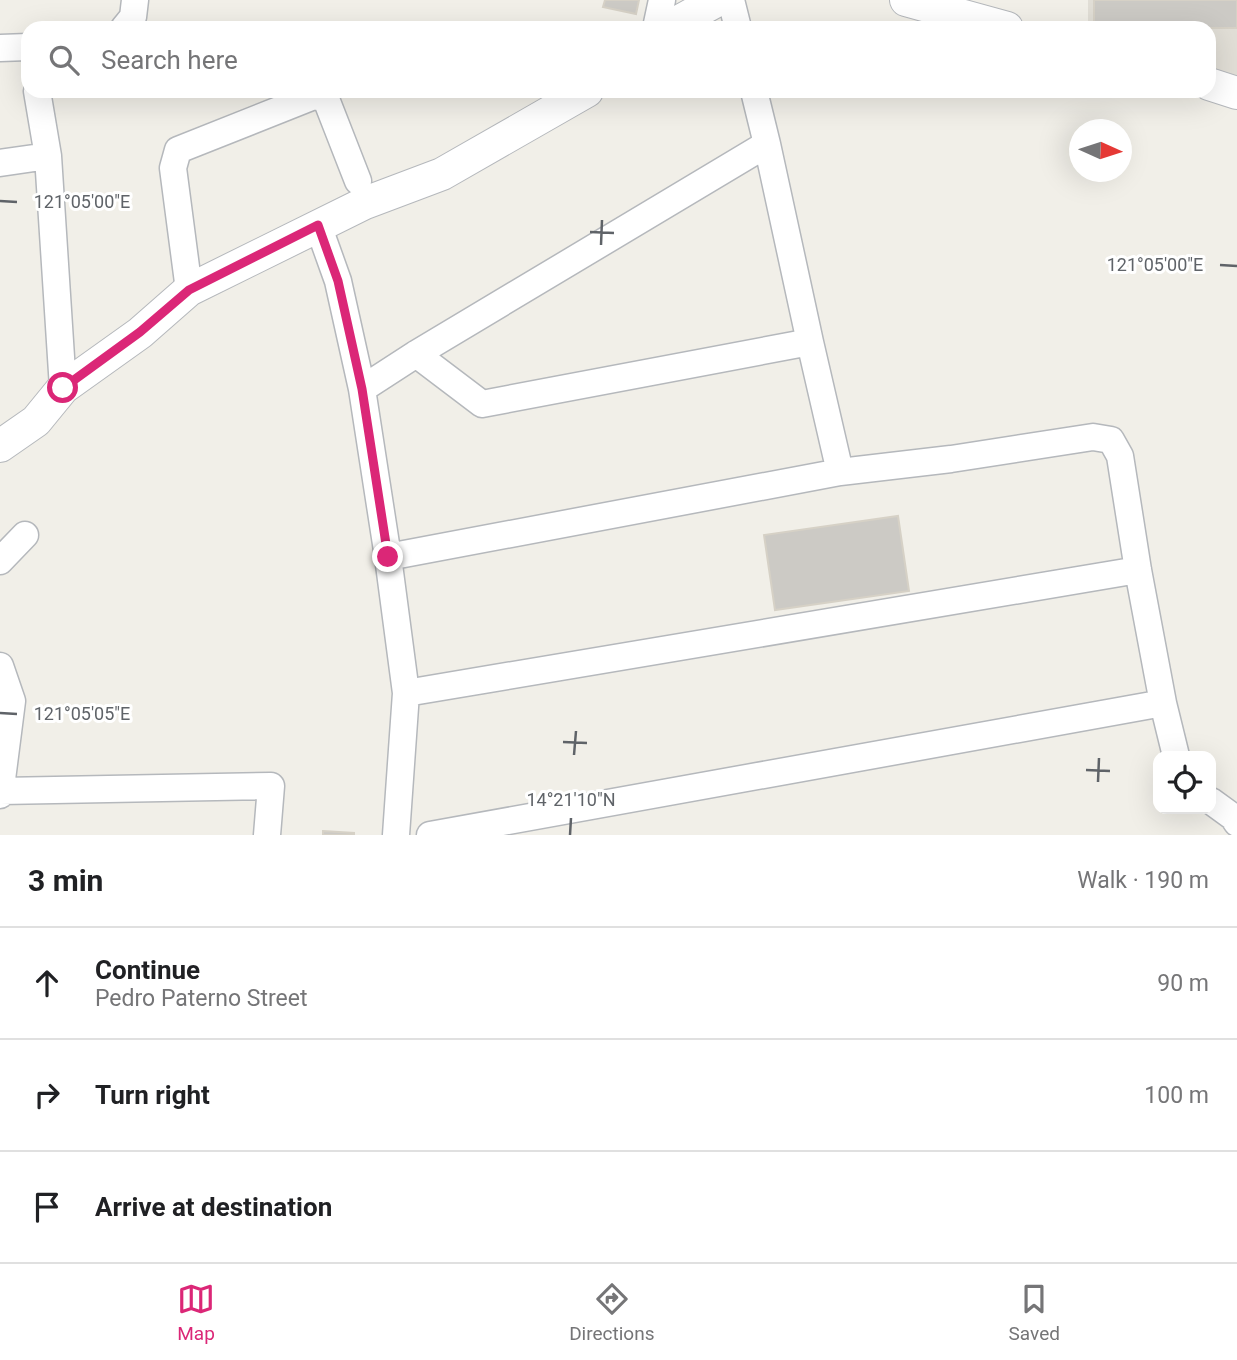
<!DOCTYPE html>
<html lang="en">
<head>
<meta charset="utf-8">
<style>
	:root { --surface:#fff; --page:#f6f6f6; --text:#202124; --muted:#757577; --line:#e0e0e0; --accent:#db2777 }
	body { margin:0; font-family:Roboto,sans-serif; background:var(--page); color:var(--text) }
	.controls { position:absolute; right:21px; bottom:21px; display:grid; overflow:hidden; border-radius:14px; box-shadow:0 7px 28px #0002 }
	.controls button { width:63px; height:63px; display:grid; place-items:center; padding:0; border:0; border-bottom:2px solid var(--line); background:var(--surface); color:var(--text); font:35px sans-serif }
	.compass { position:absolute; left:1069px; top:119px; width:63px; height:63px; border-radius:50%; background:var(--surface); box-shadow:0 7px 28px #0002; rotate:93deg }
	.stop { position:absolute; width:21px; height:21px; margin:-16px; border:5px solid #db2777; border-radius:50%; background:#fff }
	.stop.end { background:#db2777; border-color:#fff; box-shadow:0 2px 7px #0008 }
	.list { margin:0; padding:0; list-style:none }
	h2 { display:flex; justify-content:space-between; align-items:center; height:91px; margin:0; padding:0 28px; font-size:30px }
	h2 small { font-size:23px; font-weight:400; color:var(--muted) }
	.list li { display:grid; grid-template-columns:46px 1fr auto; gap:21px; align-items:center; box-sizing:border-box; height:112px; padding:0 28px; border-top:2px solid var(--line) }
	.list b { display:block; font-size:26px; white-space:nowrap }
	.list p { margin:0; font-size:23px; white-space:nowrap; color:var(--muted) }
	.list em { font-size:23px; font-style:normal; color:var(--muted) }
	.icon { flex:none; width:38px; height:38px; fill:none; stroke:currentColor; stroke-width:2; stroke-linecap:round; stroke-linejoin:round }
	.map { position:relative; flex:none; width:1237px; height:835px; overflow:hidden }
	.search { position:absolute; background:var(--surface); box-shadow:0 7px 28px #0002; left:21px; right:21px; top:21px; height:77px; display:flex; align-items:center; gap:18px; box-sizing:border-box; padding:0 24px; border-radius:21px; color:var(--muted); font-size:26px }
	.sheet { height:427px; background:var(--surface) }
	nav { display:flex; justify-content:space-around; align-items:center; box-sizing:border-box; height:98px; border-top:2px solid var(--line); background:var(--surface); font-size:19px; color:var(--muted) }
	nav a { display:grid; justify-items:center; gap:4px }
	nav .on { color:var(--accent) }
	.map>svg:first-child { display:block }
	.education { fill:#e1ded6 }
	.building { fill:#cccac5; stroke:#d6d1c6; stroke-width:2 }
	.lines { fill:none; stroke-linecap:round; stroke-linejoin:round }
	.minor-casing { stroke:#b5b8bc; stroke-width:29 }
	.tertiary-casing { stroke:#b5b8bc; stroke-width:34 }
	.minor { stroke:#fff; stroke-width:26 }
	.tertiary { stroke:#fff; stroke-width:32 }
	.route { stroke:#db2777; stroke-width:9 }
	.ticks { fill:none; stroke:#5f6368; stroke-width:2.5 }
	.ticks-label { font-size:18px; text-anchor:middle; fill:#5f6368; stroke:#fff; stroke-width:6; stroke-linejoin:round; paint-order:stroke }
</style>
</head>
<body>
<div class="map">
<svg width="1237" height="835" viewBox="0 0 1237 835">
	<rect width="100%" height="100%" fill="#f1efe8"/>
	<path class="education" d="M1088,0H1237V82L1209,74V28H1088Z"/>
	<path class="building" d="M605,0H639L636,14L603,7Z
		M1094,0H1237V28H1094Z
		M898,516L909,591L775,610L764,535Z
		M323,831L354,833V835H323Z"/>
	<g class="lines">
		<defs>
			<path id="minor" d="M731,0L738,28
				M124,28L133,17L135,0
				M656,28L662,0
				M0,48L28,47
				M37,91L48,156L63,388
				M754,91L767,144L810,342L840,472
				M0,163L48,156
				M318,225L338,281L362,389L388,557L406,693L396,835
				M189,290L173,168L178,150L314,96L326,99L358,181
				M416,354L482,404L810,342
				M362,389L416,354L767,144
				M388,557L840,472L951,459L1093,437L1111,440L1120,456L1138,570L1163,703L430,835
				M0,561L25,535
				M0,666L12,701L0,795
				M406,693L1138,570
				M1163,703L1176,756
				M1,791L271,786L267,835
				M1211,801L1233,817L1237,823"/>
			<path id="tertiary" d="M906,0L1007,28
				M667,28L718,0
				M1209,84L1237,93
				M0,446L36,421L63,388L140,333L189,290L365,203L442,174L587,91"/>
		</defs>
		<use href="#minor" class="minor-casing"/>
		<use href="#tertiary" class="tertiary-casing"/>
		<use href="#minor" class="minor"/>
		<use href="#tertiary" class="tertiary"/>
	</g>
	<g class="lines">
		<path class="route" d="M63,388L140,332L189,290L318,225L338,281L362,389L388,557"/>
	</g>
	<path class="ticks" d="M0,201L17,202M590,232L614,233M601,245L602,220M1220,265L1237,266M0,713L17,714M563,742L587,743M574,755L576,731M1086,770L1110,771M1098,782L1099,758M570,835L571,818"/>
	<g class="ticks-label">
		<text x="82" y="208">121°05'00"E</text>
		<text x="1155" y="271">121°05'00"E</text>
		<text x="82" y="720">121°05'05"E</text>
		<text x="571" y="806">14°21'10"N</text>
	</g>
</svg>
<div class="controls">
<button><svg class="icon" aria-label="locate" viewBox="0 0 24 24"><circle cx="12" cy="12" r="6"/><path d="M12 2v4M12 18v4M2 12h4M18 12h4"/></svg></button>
</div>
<svg class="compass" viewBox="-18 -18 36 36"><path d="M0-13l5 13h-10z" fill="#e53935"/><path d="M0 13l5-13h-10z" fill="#757577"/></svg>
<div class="stop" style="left:63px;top:388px"></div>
<div class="stop end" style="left:388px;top:557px"></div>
<div class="search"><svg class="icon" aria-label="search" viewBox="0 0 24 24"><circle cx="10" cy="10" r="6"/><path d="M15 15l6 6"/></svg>Search here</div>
</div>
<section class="sheet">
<h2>3 min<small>Walk · 190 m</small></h2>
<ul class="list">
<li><svg class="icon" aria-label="ahead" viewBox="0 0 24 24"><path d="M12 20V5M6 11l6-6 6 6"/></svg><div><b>Continue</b><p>Pedro Paterno Street</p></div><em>90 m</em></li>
<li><svg class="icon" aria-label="right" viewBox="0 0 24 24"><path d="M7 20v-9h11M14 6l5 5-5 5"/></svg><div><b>Turn right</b></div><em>100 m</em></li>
<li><svg class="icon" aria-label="arrive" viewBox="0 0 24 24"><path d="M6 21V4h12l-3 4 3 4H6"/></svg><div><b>Arrive at destination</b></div></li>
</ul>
</section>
<nav>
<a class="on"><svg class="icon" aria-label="map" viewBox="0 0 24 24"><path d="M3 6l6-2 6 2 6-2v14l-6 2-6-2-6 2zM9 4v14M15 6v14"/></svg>Map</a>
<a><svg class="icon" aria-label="directions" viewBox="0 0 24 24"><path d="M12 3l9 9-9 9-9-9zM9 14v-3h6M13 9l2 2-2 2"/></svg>Directions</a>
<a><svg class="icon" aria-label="saved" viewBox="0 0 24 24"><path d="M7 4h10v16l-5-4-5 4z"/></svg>Saved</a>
</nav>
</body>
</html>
